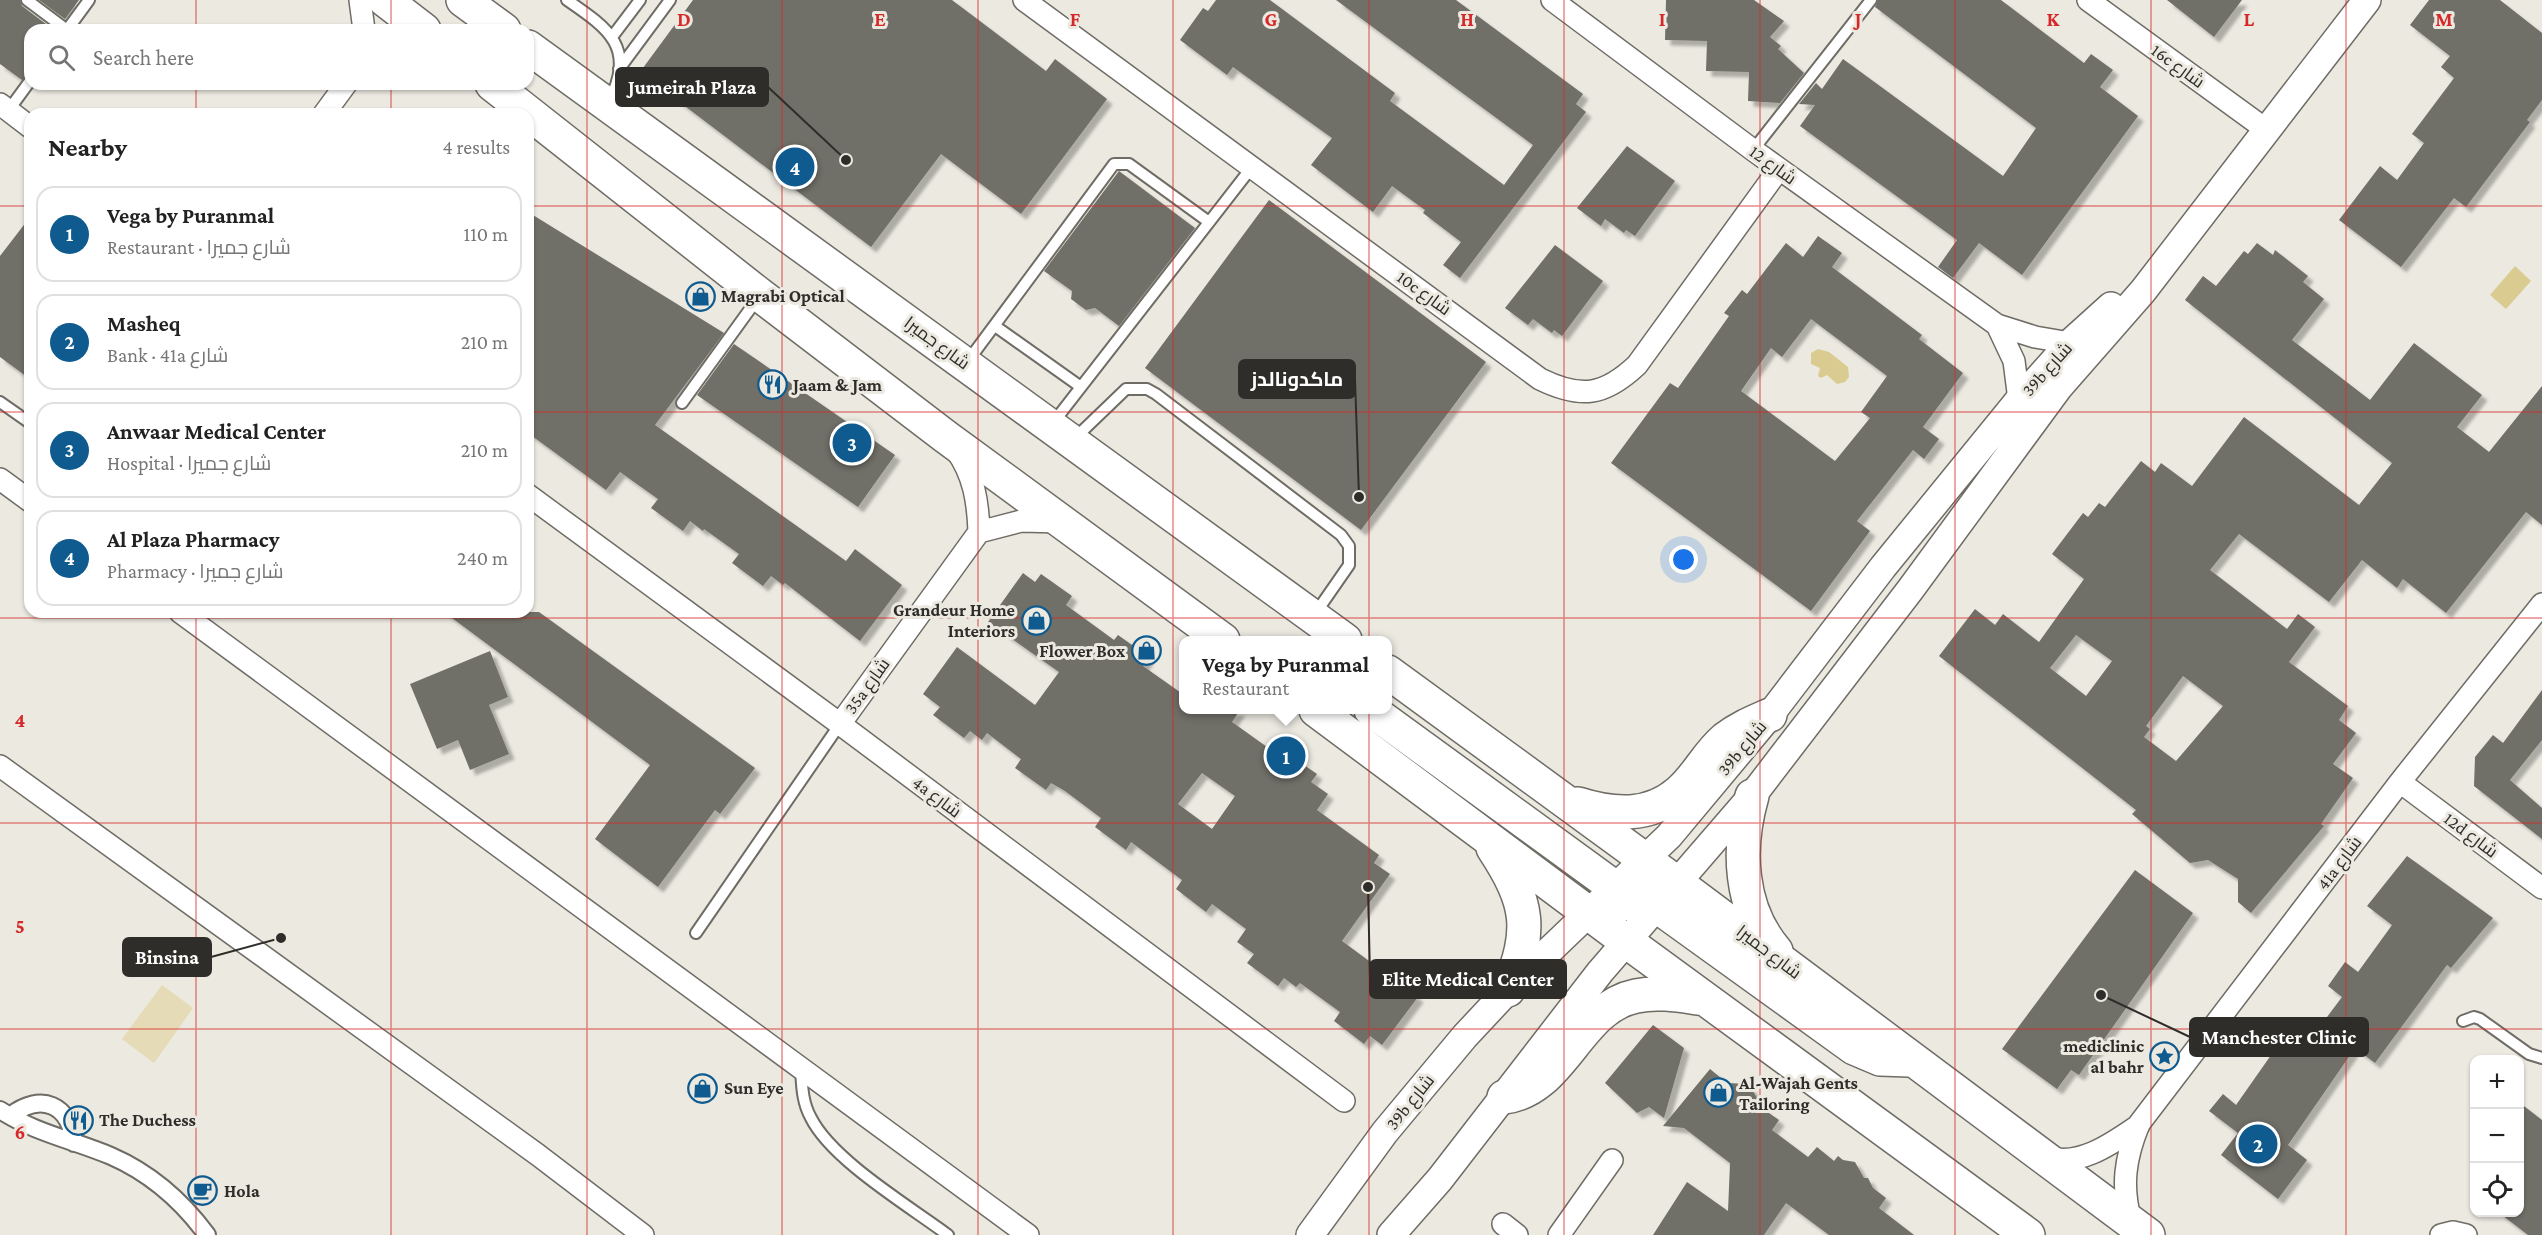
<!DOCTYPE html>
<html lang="en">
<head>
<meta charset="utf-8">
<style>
	:root { --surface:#fff; --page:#f6f6f6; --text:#222; --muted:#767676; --line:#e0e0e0; --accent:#0f5b8f }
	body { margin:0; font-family:"Crimson Pro",Cairo,serif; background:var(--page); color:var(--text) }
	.controls { position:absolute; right:18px; bottom:18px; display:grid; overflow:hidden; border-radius:12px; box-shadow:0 2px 4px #0004 }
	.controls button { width:54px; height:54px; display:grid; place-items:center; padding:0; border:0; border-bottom:2px solid var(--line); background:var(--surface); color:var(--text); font:30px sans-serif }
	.you { position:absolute; left:1684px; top:560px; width:21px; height:21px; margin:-15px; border:4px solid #fff; border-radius:50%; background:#1a73e8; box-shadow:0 0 0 9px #1a73e833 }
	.badge { display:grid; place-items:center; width:39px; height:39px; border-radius:50%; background:var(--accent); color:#fff; font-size:20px; font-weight:700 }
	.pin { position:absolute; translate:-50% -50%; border:3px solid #fff; box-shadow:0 2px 6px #0006 }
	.popup { position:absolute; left:1179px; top:636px; width:213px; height:78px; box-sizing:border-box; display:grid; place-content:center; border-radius:12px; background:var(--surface); filter:drop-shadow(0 2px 4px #0005); font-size:20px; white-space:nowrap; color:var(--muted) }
	.popup b { font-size:22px; color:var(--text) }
	.popup::after { content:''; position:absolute; left:50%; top:100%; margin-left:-12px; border:12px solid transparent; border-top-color:var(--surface) }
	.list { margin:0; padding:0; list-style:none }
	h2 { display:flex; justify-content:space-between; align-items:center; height:78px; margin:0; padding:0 24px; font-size:26px }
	h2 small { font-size:20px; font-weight:400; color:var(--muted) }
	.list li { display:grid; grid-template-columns:39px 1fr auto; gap:18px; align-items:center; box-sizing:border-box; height:96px; margin:0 12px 12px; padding:0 12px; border:2px solid var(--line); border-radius:18px }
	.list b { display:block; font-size:22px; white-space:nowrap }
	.list p { margin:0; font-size:20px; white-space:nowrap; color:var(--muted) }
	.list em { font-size:20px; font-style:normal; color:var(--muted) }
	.icon { flex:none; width:33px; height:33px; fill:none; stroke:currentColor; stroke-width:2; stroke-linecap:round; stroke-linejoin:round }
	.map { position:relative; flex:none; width:2542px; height:1235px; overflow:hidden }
	.search { position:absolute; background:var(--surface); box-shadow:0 2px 4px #0004; left:24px; top:24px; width:510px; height:66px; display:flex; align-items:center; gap:15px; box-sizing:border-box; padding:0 21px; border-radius:18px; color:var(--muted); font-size:22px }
	.panel { position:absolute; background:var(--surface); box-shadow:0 2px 4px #0004; left:24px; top:108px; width:510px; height:510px; border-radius:18px }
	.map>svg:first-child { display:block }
	.green { fill:#e5dbb6 }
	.water { fill:#dacb90 }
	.building { fill:#716f67; fill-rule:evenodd; filter:url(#shadow) }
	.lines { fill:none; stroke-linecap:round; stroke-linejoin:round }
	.service-casing { stroke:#6e6c65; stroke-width:14 }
	.pedestrian-casing { stroke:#6e6c65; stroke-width:20 }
	.minor-casing { stroke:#6e6c65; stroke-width:24 }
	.tertiary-casing { stroke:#6e6c65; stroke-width:30 }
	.primary-casing { stroke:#6e6c65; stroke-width:36 }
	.service { stroke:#fff; stroke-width:10 }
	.pedestrian { stroke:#fff; stroke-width:16 }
	.minor { stroke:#fff; stroke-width:21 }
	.tertiary { stroke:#fff; stroke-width:27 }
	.primary { stroke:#fff; stroke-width:33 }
	.grid { fill:none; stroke:#d62828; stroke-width:1.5; stroke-opacity:0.55 }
	.labels { text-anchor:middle; stroke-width:6; stroke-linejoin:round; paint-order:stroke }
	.street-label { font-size:18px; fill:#2e2d2a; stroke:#ebe9e0 }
	.poi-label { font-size:18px; font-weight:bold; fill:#2e2d2a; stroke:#ebe9e0; text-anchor:start }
	.grid-label { font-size:20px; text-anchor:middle; font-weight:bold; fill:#d62828; stroke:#ebe9e0; stroke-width:6; stroke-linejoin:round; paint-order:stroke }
	.leader { fill:none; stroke:#2e2d2a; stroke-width:2 }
	.callout-dot { fill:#2e2d2a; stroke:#ebe9e0; stroke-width:2 }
	.callout { fill:#2e2d2a; stroke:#2e2d2a; stroke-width:2 }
	.callout-label { font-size:20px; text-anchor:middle; font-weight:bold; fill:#fff }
</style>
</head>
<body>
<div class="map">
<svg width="2542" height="1235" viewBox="0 0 2542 1235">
	<defs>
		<filter id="shadow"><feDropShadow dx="5.5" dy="5.5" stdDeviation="1.5" flood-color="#0004"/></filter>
	</defs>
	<rect width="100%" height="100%" fill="#ebe9e0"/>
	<path class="green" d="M162,985L193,1008L154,1063L122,1039Z"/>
	<path class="water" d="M2515,266L2531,281L2506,309L2490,295Z
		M1818,349L1829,352L1848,367L1849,377L1845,382L1837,384L1827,375L1821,378L1818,376L1820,368L1811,364V353Z"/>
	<path class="building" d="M0,0H20L22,6L54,30H30V74L22,80L0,64Z
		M39,0H79L65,19Z
		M693,0H952L1046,71L1055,59L1107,99L1021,214L941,154L871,247L640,72Z
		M1216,0H1270L1395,93L1390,101L1504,185L1533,145L1336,0H1456L1583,94L1576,104L1586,112L1460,278L1443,265L1461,242L1423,213L1425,210L1392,186L1373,212L1311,165L1332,138L1233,67L1227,75L1180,40L1203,8L1208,11Z
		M1666,0H1754L1784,21L1770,37L1781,46L1778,49L1804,73L1780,103L1748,101L1749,72L1706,71L1707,41L1665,40Z
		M1878,0H2001L2084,63L2091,54L2113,70L2100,87L2138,116L2022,275L1979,243L1953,278L1938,267L1957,240L1800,126L1815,105L1799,104L1816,83L1822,89L1843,59L2003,176L2036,128L1875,7Z
		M2167,0H2242L2214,37Z
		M2429,0H2500L2542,33V100L2527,120L2530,122L2466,207L2454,198L2401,267L2339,220L2380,166L2397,180L2424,143L2412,134L2454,78L2441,67L2450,56L2410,25Z
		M1627,146L1675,181L1635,236L1626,230L1624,233L1605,219L1601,226L1577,208Z
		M1119,171L1195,228L1119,326L1095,308L1086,310L1071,299L1072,291L1044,271Z
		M1269,200L1486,362L1361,530L1145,368Z
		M528,212L724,333L655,425L846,561L855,549L902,585L860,641L785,583L783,585L771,576L763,586L732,563L739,554L704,529L703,531L690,521L683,531L651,508L658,499L620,472L606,490L528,433Z
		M30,217V379L0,357V256Z
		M1818,236L1842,253L1832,267L1922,335L1919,339L1963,373L1923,427L1939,439L1924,459L1913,450L1857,521L1870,531L1811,611L1611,463L1670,383L1678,388L1729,316L1724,313L1742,290L1747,294L1786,243L1803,257ZM1811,319L1887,376L1861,412L1870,418L1835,461L1741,391L1771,348L1782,357Z
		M2257,243L2273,255L2275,250L2308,276L2303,282L2324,299L2292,340L2370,400L2414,343L2482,395L2457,427L2489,452L2542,386V525L2526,512L2446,613L2403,579L2397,588L2362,560L2329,602L2239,534L2210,570L2287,629L2298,614L2315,627L2289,662L2348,706L2339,720L2356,733L2333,764L2353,778L2321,824L2324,826L2251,913L2238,902V879L2208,860L2190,863L2132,814L2136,810L1939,656L1975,609L1995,625L2003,614L2039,642L2084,579L2052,554L2083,513L2088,517L2099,503L2105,507L2141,461L2155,472L2161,463L2192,486L2244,417L2359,505L2392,463L2185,300L2203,276L2216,286L2244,251L2248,254ZM2076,635L2112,661L2086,696L2050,668ZM2183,676L2223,706L2176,761L2144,737L2150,729L2146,726Z
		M1555,245L1603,281L1562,336L1554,330L1552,333L1533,319L1528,325L1505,308Z
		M734,344L895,455L858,507L697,395Z
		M1023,573L1035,582L1041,574L1072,596L1066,605L1114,640L1118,635L1149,657L1143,666L1184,695V710H1240L1232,722L1281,757L1285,752L1317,774L1311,782L1328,794L1317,810L1379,855L1374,863L1390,874L1342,941L1418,997L1382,1045L1370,1036L1364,1044L1334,1021L1340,1012L1300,983L1296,987L1284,978L1278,986L1247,963L1254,954L1237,942L1246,929L1212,904L1206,912L1176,889L1182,880L1131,842L1126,850L1095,827L1101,818L1065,791L1051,783L1046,790L1015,768L1021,759L987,733L982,740L970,731L964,738L933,715L940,707L923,694L957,647L1035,705L1059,672L988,622ZM1202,773L1235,796L1212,829L1178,804Z
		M444,612H539L755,768L720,814L715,810L658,887L595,839L650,765Z
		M490,651L508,697L489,705L509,754L470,770L458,740L437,749L410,684Z
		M2542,690V740L2510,780L2542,808V839L2474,786L2475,757L2493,735L2503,743Z
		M2407,856L2493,918L2451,968L2447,965L2375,1063L2355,1048L2288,1145L2307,1160L2278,1199L2221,1155L2238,1133L2209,1111L2223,1094L2236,1105L2290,1028L2309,1041L2342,997L2328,986L2345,962L2358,972L2392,925L2367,906Z
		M2135,870L2193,913L2079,1075L2071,1070L2057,1089L2002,1049Z
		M1653,1025L1684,1048L1664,1118L1649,1107L1637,1113L1605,1083Z
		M1710,1069L1727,1083L1748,1084L1766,1111L1779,1120L1772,1130L1808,1157L1817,1147L1834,1161L1838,1156L1843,1160L1855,1162L1864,1178H1868L1873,1188L1886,1198L1879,1208L1914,1235H1829L1786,1203L1764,1235H1653L1687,1182L1728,1211L1730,1163L1684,1128L1663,1126Z
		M2520,1103L2542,1120V1235H2528L2498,1212H2520Z"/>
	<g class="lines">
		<defs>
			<path id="service" d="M27,0L67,30
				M567,0C609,29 636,47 609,102
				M67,30L89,0
				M612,37L640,0
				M619,69L670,0
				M8,111L30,81
				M1753,150L1871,0
				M995,326L1081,387
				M968,361L1114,164H1129L1209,222
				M0,402L30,423
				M682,403L758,298
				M1053,423L1252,167
				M1074,439L1126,389H1147L1156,394L1341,535L1349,546V565L1315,614
				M696,933L840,724
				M2463,1021L2474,1017L2480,1019L2529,1054L2542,1058
				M801,1068C802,1085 802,1102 811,1118C832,1160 909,1206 948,1235"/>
			<path id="pedestrian" d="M0,1110C35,1133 73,1140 111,1156C150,1173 182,1201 207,1235
				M10,1116C41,1092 70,1104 74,1143"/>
			<path id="minor" d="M360,0L364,30
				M1024,0L1540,379C1581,399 1604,396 1637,365L1779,169
				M1552,0L1753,150L1997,325L2035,337L2070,343
				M2088,0L2268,131
				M0,104L30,127
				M324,114L346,84
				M1997,325L2014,361L2019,400
				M956,450C974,475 978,502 979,532
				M0,479L30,501
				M528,495L840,724L1344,1101
				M979,532L1021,521L1061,522
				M180,612L1028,1235
				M840,724L979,532
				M0,766L538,1155L643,1235
				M2400,782L2542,888
				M2045,1156C2077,1169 2113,1143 2139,1125
				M2131,1222C2121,1186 2125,1158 2139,1124L2400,782L2542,604
				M1503,1224L1517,1235
				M1559,1235L1612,1160
				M2441,1235L2453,1232L2466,1235"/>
			<path id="tertiary" d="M1310,1235L1385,1132L1465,1036L1508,990L1669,836L1770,715L1883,567L2019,400L2070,343L2111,306
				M1391,1235L1440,1179L1600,972L1752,796L1910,590L2059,387L2143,291L2367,0"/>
			<path id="primary" d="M385,0L424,30
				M463,0L504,30
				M528,47L1345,640
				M492,84L760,295L946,437L1223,640
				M1388,672L1677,883L2148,1235
				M1316,710L1626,941L2028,1235
				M1371,710L1614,887L1630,892H1650
				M1752,796C1737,848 1739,908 1776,951
				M1578,804C1613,815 1649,818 1679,792C1697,777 1707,754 1725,739C1739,728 1754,722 1770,715
				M1493,848C1529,903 1533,929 1508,990
				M1588,913L1622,903L1657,906L1854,1048L1880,1059L1909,1060
				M1504,1097C1564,1090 1577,1008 1636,996C1659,991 1683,996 1705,999"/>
		</defs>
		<use href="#service" class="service-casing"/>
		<use href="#pedestrian" class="pedestrian-casing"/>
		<use href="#minor" class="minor-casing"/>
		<use href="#tertiary" class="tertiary-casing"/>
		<use href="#primary" class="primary-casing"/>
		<use href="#service" class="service"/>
		<use href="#pedestrian" class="pedestrian"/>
		<use href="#minor" class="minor"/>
		<use href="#tertiary" class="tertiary"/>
		<use href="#primary" class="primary"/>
	</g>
	<path class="grid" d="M196,0V30M391,0V30M587,0V1235M782,0V1235M978,0V1235M1173,0V1235M1369,0V1235M1564,0V1235M1760,0V1235M1955,0V1235M2151,0V1235M2346,0V1235M196,84V114M391,84V114M0,206H30M528,206H2542M0,412H30M528,412H2542M196,612V1235M391,612V1235M0,618H2542M0,823H2542M0,1029H2542"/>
	<defs>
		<symbol id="shop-ring" viewBox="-11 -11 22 22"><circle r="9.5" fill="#ebe9e0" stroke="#0f5b8f" stroke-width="1.5"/><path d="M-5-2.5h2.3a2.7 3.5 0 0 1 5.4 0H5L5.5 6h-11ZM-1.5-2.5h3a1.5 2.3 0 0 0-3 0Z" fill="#0f5b8f"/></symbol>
		<symbol id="restaurant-ring" viewBox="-11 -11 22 22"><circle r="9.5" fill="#ebe9e0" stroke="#0f5b8f" stroke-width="1.5"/><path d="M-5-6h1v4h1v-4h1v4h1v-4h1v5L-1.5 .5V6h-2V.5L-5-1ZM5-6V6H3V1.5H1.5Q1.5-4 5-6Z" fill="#0f5b8f"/></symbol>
		<symbol id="sight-ring" viewBox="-11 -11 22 22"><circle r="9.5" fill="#ebe9e0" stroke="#0f5b8f" stroke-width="1.5"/><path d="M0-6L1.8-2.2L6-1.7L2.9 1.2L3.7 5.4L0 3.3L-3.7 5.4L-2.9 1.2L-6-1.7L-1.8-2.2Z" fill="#0f5b8f"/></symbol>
		<symbol id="cafe-ring" viewBox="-11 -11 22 22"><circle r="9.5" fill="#ebe9e0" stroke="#0f5b8f" stroke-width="1.5"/><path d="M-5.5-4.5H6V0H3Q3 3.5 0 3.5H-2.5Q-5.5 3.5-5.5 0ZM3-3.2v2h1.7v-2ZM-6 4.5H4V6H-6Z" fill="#0f5b8f"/></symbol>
	</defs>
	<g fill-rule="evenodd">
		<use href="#shop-ring" x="684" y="280" width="33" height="33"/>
		<use href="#restaurant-ring" x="756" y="368" width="33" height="33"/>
		<use href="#shop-ring" x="1020" y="604" width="33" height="33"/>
		<use href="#shop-ring" x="1130" y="634" width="33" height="33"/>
		<use href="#sight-ring" x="2148" y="1040" width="33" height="33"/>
		<use href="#shop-ring" x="686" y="1072" width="33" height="33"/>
		<use href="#shop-ring" x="1702" y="1076" width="33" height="33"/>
		<use href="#restaurant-ring" x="62" y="1104" width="33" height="33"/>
		<use href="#cafe-ring" x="186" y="1174" width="33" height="33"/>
	</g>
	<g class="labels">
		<g class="street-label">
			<text transform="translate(2178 66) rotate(36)" y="6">16c شارع</text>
			<text transform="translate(1773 165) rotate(36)" y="6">شارع 12</text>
			<text transform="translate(1424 293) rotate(36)" y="6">10c شارع</text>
			<text transform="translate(937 343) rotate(36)" y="6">شارع جميرا</text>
			<text transform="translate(2047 369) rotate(-48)" y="6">39b شارع</text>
			<text transform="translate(867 686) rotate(-54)" y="6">35a شارع</text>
			<text transform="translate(1742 748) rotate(-50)" y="6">39b شارع</text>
			<text transform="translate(937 797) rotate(37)" y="6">4a شارع</text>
			<text transform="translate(2471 835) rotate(37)" y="6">12d شارع</text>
			<text transform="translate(2339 863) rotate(-53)" y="6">41a شارع</text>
			<text transform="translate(1769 952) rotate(37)" y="6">شارع جميرا</text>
			<text transform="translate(1410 1102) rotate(-51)" y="6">39b شارع</text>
		</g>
		<g class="poi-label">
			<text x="721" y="302">Magrabi Optical</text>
			<text x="793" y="391">Jaam &amp; Jam</text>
			<text x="1015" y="616" text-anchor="end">Grandeur Home<tspan x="1015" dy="21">Interiors</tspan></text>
			<text x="1125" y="657" text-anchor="end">Flower Box</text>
			<text x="2144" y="1052" text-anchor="end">mediclinic<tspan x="2144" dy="21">al bahr</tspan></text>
			<text x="1739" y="1089">Al-Wajah Gents<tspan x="1739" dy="21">Tailoring</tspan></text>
			<text x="724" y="1094">Sun Eye</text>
			<text x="99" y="1126">The Duchess</text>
			<text x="224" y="1197">Hola</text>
		</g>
	</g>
	<g class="grid-label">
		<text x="684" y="26">D</text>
		<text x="880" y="26">E</text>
		<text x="1075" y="26">F</text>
		<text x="1271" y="26">G</text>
		<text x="1467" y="26">H</text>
		<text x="1662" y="26">I</text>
		<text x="1858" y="26">J</text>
		<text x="2053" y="26">K</text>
		<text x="2249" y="26">L</text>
		<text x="2444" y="26">M</text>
		<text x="20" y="727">4</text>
		<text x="20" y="933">5</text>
		<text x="20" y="1139">6</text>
	</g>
	<path class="leader" d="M846 160L768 87M1359 497L1355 379M281 938L211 957M1368 887L1370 979M2101 995L2190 1037"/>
	<g class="callout-dot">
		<circle cx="846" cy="160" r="6"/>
		<circle cx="1359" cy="497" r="6"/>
		<circle cx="281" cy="938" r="6"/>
		<circle cx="1368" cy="887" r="6"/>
		<circle cx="2101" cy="995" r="6"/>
	</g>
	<g class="callout">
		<rect x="616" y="68" width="152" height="38" rx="6"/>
		<rect x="1239" y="360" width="116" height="38" rx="6"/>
		<rect x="123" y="938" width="88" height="38" rx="6"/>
		<rect x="1370" y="960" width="196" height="38" rx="6"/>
		<rect x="2190" y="1018" width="178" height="38" rx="6"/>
	</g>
	<g class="callout-label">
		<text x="692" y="94">Jumeirah Plaza</text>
		<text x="1297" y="386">ماكدونالدز</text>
		<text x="167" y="964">Binsina</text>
		<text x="1468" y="986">Elite Medical Center</text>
		<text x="2279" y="1044">Manchester Clinic</text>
	</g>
</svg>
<div class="controls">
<button>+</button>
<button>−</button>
<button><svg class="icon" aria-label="locate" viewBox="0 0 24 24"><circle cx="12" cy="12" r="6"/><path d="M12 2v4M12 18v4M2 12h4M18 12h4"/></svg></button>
</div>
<div class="you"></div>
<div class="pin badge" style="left:1286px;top:756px">1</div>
<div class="popup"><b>Vega by Puranmal</b>Restaurant</div>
<div class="pin badge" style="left:2258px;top:1144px">2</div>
<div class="pin badge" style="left:852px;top:443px">3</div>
<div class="pin badge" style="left:795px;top:167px">4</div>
<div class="search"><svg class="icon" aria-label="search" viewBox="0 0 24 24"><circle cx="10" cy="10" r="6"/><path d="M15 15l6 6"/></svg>Search here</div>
<section class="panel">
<h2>Nearby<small>4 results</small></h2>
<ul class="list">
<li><span class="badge">1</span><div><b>Vega by Puranmal</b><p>Restaurant · شارع جميرا</p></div><em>110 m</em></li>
<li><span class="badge">2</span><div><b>Masheq</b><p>Bank · 41a شارع</p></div><em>210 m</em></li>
<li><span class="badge">3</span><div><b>Anwaar Medical Center</b><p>Hospital · شارع جميرا</p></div><em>210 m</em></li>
<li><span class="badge">4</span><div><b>Al Plaza Pharmacy</b><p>Pharmacy · شارع جميرا</p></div><em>240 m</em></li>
</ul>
</section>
</div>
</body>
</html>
